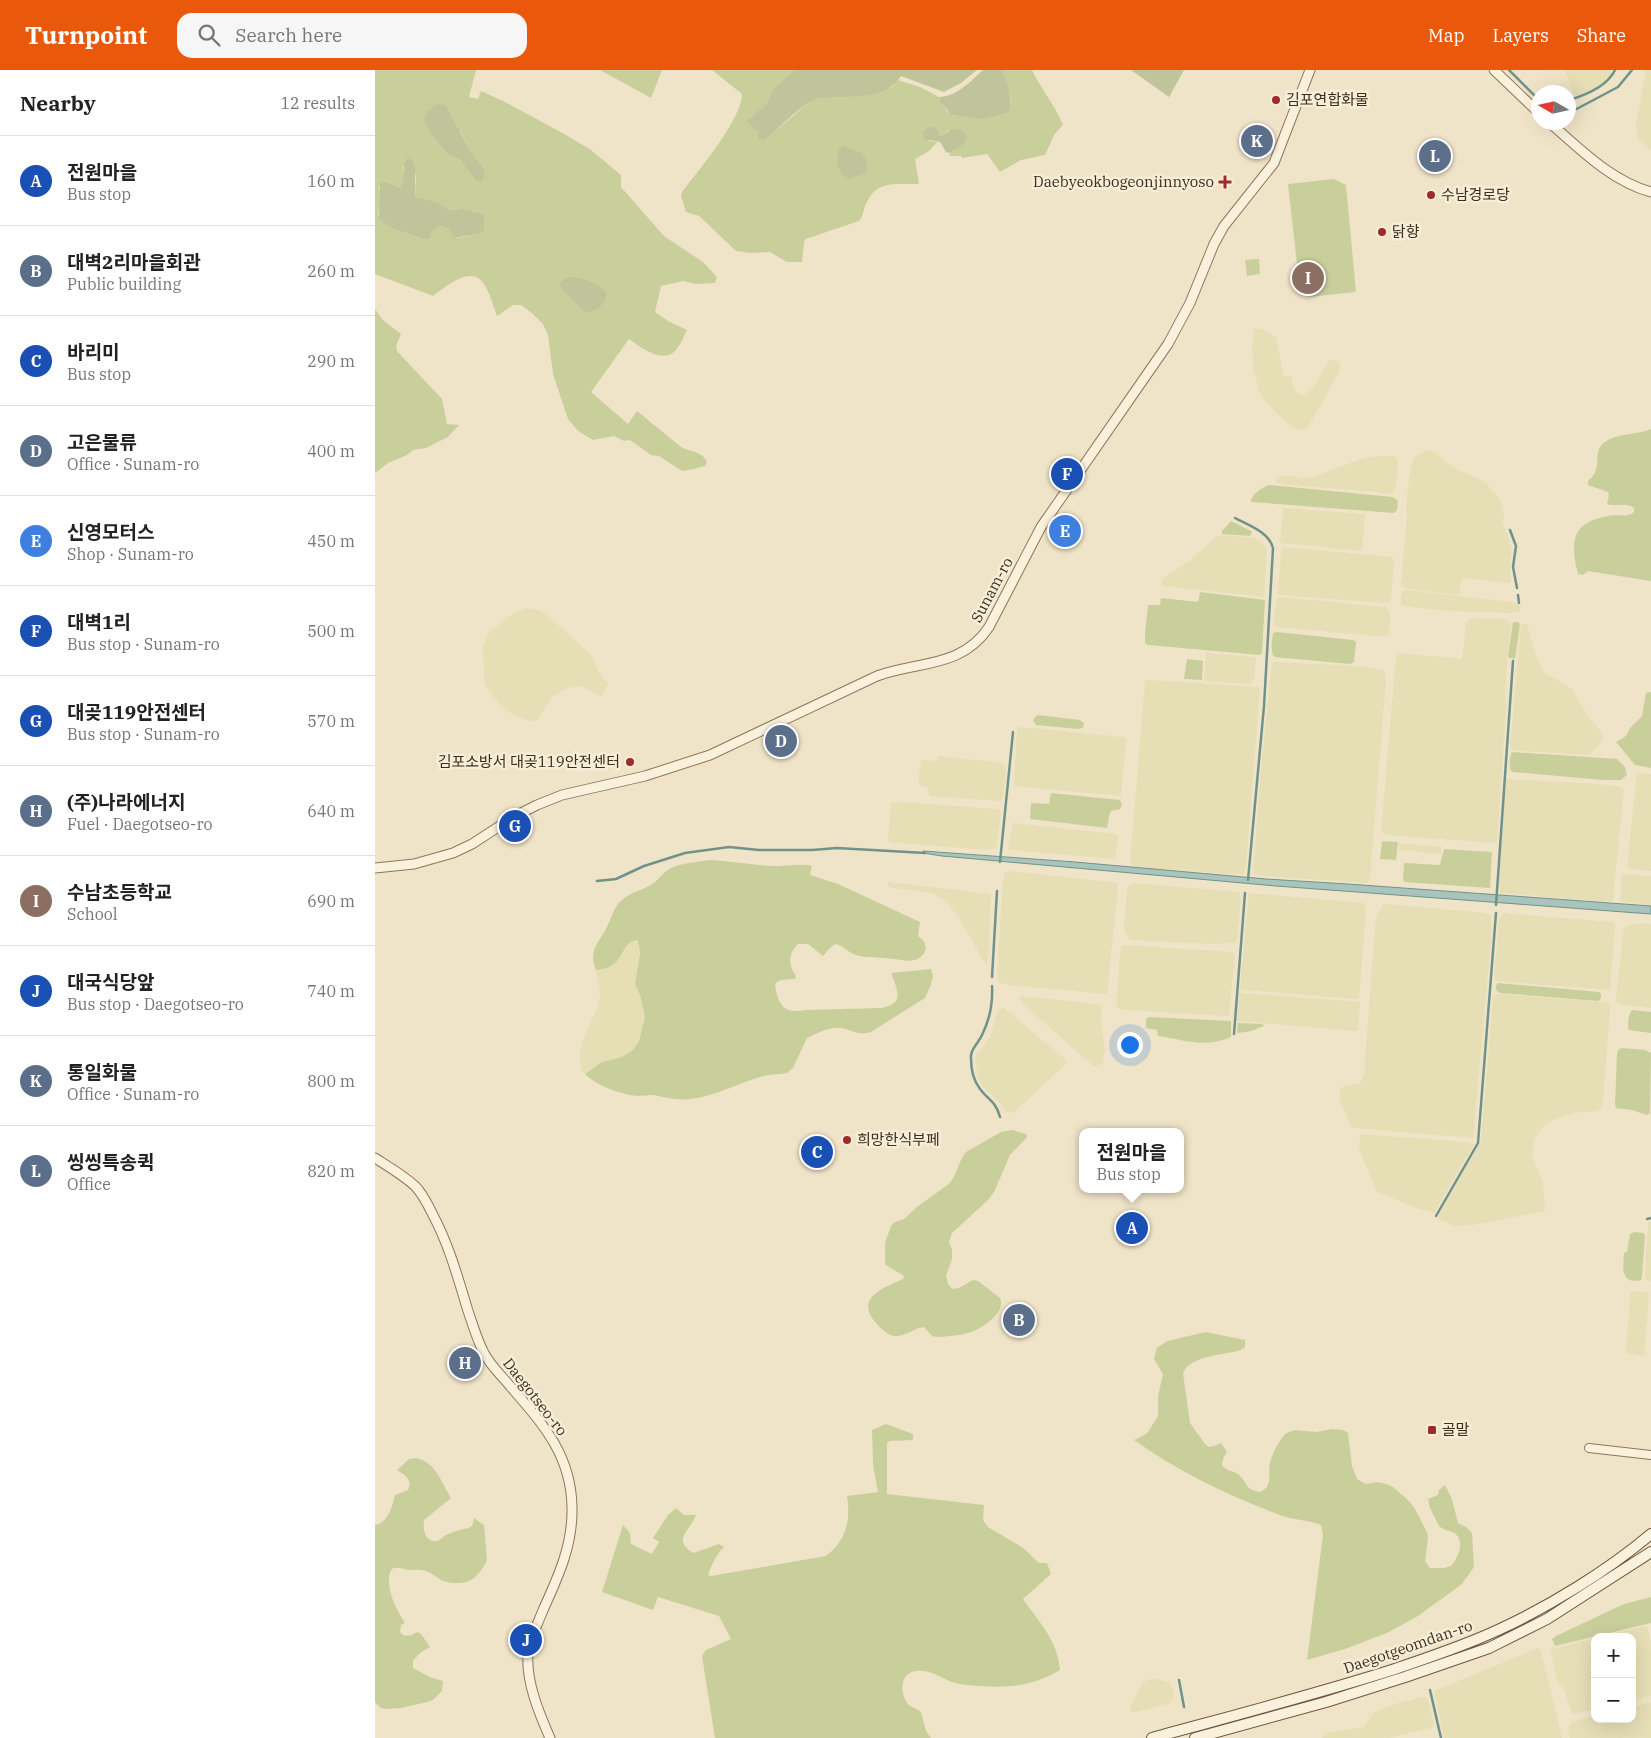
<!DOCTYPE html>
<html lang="en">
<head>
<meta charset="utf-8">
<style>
	:root { --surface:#fff; --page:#f6f6f6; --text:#222; --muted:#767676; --line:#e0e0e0; --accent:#ea580c }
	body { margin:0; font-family:"IBM Plex Serif","Noto Sans KR",serif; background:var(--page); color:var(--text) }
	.controls { position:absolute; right:15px; bottom:15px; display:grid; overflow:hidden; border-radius:10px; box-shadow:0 5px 20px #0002 }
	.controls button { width:45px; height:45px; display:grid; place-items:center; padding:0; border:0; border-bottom:1px solid var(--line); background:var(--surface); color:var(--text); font:25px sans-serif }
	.compass { position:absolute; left:1156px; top:15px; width:45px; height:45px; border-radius:50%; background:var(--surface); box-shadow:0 5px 20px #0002; rotate:279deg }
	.you { position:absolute; left:754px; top:974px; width:18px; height:18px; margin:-12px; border:4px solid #fff; border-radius:50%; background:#1a73e8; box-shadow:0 0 0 8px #1a73e833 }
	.badge { display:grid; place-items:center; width:32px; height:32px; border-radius:50%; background:var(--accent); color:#fff; font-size:16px; font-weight:700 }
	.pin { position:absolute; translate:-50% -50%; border:2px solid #fff; box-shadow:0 1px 5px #0006 }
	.popup { position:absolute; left:704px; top:1058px; width:105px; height:65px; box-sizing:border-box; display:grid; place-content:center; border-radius:10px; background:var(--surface); filter:drop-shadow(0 1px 4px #0005); font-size:16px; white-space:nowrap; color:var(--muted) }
	.popup b { font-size:19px; color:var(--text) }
	.popup::after { content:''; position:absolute; left:50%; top:100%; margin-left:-10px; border:10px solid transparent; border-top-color:var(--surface) }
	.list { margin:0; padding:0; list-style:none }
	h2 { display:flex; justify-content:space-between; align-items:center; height:65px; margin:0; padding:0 20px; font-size:21px }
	h2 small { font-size:16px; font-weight:400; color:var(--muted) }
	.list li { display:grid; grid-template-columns:32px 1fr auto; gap:15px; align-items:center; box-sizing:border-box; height:90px; padding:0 20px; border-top:1px solid var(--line) }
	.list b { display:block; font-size:19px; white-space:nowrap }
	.list p { margin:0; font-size:16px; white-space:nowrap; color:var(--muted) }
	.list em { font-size:16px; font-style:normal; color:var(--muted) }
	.icon { flex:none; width:28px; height:28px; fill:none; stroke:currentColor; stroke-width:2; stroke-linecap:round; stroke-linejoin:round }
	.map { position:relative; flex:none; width:1276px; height:1668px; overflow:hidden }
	header { display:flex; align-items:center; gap:30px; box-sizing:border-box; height:70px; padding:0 25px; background:var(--accent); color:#fff }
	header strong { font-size:24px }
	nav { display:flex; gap:28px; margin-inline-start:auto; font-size:18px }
	.search { width:350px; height:45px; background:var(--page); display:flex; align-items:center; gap:12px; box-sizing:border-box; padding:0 18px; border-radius:15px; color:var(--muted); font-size:19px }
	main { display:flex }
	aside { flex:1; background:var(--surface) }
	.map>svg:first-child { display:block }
	.farmland { fill:#e6deb5 }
	.green { fill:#c9cf9b; fill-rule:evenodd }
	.cemetery { fill:#bfc49a }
	.water { fill:#a9c4bc; stroke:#6f938a }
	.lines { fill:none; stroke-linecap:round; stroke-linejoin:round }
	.stream { stroke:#6f938a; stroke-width:2.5 }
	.minor-casing { stroke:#8d765c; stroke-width:10 }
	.tertiary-casing { stroke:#8d765c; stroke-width:11 }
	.secondary-casing { stroke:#6f573f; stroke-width:12 }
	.minor { stroke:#faf1dc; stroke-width:8 }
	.tertiary { stroke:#faf1dc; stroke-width:9 }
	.secondary { stroke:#faf1dc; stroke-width:10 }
	.poi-dot { fill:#9e2a2b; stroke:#f7eed8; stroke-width:2 }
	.labels { text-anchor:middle; stroke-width:5; stroke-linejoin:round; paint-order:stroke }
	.poi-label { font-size:15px; fill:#3d2e20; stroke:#f7eed8; text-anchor:start }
	.street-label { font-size:15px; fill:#3d2e20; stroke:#f7eed8 }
</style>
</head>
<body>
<header>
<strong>Turnpoint</strong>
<div class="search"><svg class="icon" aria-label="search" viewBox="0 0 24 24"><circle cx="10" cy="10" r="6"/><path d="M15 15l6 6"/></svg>Search here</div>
<nav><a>Map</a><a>Layers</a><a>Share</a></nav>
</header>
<main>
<aside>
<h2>Nearby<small>12 results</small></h2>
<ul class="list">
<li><span class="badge" style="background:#1a4fb4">A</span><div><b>전원마을</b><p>Bus stop</p></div><em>160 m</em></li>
<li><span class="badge" style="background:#5c6f8a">B</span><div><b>대벽2리마을회관</b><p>Public building</p></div><em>260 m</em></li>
<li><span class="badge" style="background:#1a4fb4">C</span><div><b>바리미</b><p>Bus stop</p></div><em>290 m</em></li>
<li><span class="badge" style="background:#5c6f8a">D</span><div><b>고은물류</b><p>Office · Sunam-ro</p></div><em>400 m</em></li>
<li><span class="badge" style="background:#3f7fe0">E</span><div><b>신영모터스</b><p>Shop · Sunam-ro</p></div><em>450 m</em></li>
<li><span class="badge" style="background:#1a4fb4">F</span><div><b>대벽1리</b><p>Bus stop · Sunam-ro</p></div><em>500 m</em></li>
<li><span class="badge" style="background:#1a4fb4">G</span><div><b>대곶119안전센터</b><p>Bus stop · Sunam-ro</p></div><em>570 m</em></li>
<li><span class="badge" style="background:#5c6f8a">H</span><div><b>(주)나라에너지</b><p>Fuel · Daegotseo-ro</p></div><em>640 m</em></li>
<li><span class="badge" style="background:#8d6e63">I</span><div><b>수남초등학교</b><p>School</p></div><em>690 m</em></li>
<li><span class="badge" style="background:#1a4fb4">J</span><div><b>대국식당앞</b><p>Bus stop · Daegotseo-ro</p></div><em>740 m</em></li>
<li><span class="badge" style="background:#5c6f8a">K</span><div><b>통일화물</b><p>Office · Sunam-ro</p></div><em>800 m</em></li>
<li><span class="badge" style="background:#5c6f8a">L</span><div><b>씽씽특송퀵</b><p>Office</p></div><em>820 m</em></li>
</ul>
</aside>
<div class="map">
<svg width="1276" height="1668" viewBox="0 0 1276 1668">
	<rect width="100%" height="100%" fill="#f0e4c8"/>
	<path class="farmland" d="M1190,0H1236L1237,4L1232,10L1220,18L1207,24L1199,26Z
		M1271,0H1276V80L1262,67L1261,55Z
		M880,258L889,260L901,267L909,306H916L918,317L924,324H930L937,319L955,289L964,292L966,296L964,302L943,340L932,358L927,360L918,358L903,345L891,332L884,321L878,297L877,275Z
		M1055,380L1061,383L1081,399L1105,409L1112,414L1125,430L1130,448L1127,450L1137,479L1135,492L1136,513L1087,508L1084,525L1032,519L1028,517L1026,514L1032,446L1031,437L1035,399L1039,387L1049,381Z
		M1001,386H1019L1023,389L1021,416L1019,422L1011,423L916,415L902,413L900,411L906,406L911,405L924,408L937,407L983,390Z
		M908,438L989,444L990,447L987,479L986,480H976L905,473Z
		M846,465L880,468L889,475L892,480L889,527L787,516L786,512L789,508L815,490L842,466Z
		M909,477L1017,487L1019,490V495L1016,529L1014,532L1010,533L905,525L903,523L906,483L907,479Z
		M1030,520L1138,532L1144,535L1146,540L1144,542L1137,543L1073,541L1033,537L1026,534V524Z
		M904,527L1011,537L1016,545L1014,564L1009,566H1001L902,557L900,555L899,551L901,530Z
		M152,538L159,539L170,543L216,585L223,600L233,614L228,625L226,626L206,616L193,618L179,626L173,633L165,647L162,651H157L152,650L138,645L123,632L112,618L109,610L108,576L113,564L122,556L141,541Z
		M1095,548L1131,549L1136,553L1132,589L1130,623L1131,638L1122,771L1119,773L1011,765L1007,763L1006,760L1007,751L1021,586L1024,583L1087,589L1091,555Z
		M1146,554H1152L1161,586L1167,600L1171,604L1193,616L1198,621L1212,644L1229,666L1224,676L1214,685L1147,681L1137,680L1135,678Z
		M831,583L881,587L879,610L875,614L829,611Z
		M899,592L964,595L1007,599L1010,601L1011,610L995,809L993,813L887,806L878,803L885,711L896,600L897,594Z
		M772,610L883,617L885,620L871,794L869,805L762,797L758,795L755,792L770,612Z
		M645,657L749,667L751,669L746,726L639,716L642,658Z
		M563,686L629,693L631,701L628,728L626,731L555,726L552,717L545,716L543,713L546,692L548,690L562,691Z
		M1265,703L1276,704V801L1254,799L1252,796L1261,712L1262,705Z
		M1131,709L1225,714L1245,717L1249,719L1238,831H1220L1125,823L1124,808Z
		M526,732L623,739L626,741L625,751L621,778L612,780L515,772L513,769L516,733Z
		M638,753L740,764L743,766L740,789L636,780L633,778L634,772Z
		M1024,773L1067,777L1066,784L1024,780Z
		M633,801L743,813L742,829L732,924L632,915L624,912L622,902L627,823L629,802Z
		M1247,804L1276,806V835L1248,832L1245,830Z
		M513,812L616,824L613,894H610L586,851L571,831L557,823L517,818L512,815Z
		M759,813L864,822L866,828L862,871L861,873L835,874L757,870L753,868L749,860L752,820L753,816Z
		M874,823L989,833L991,840L984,929L868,920L865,919Z
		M1009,834L1112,843L1116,845V872L1098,1068L978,1058L976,1056L965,1030V1020L967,1017L985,1013L989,1005L1000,855L1002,844Z
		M1128,843L1237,852L1240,855V858L1235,920L1121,911L1119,907L1124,849Z
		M1265,853L1276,854V938L1248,935L1244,934L1241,930L1248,861L1251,856Z
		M261,870L265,875L260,914L265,925L270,947L264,971L258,980L247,987L227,992L210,1004L206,999L205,991V981L207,972L224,934L225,921L221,900L235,896L240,893L251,877L256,871Z
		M748,875L858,882L860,884L854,946L750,940L742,938V923L745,881Z
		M864,923L985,932L983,961L862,951Z
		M1124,924L1230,932L1234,933L1235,937L1228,1034L1223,1041L1199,1043L1174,1052L1167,1058L1159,1069L1157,1085L1168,1113L1170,1141L1097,1155L1079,1156L1062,1148L1106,1071L1118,929L1120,925Z
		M646,926L722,934L726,936L727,960L730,980L727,994L719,996L708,987L648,934L644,929Z
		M628,937L692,991L690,995L638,1043L631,1042L623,1031L607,1016L603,1007L600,990L601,985L609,976L616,964L623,941Z
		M985,1064L1091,1072L1099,1074L1059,1143L1038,1137L1001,1121L984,1079Z
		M1276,1151V1211L1271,1210L1270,1202L1273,1153Z
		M1259,1221L1273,1223L1274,1225L1269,1285L1266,1286L1251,1283L1255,1227V1222Z
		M1269,1556L1272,1557L1276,1572V1626L1257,1630V1567H1226Z
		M1220,1568V1639L1197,1644L1188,1617L1183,1614L1175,1580Z
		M1163,1578L1166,1581L1187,1668H1069L1059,1621Z
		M774,1609H781L795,1613L798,1619L799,1628L795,1633L761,1642H756L755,1636L768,1613Z
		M1047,1627H1051L1054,1633L1059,1655L1056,1658L1014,1668H947L951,1663L989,1657L998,1643L1020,1634Z
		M1276,1632V1668H1195L1193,1658L1197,1652L1220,1646V1649H1257V1637Z"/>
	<path class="green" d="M0,0H101L94,27L103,29L106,21L130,32L191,65L216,80L246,105V117L289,166L328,192L342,207L340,213L321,214L308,211L286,216L280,242L293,251L312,260C309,266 305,276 300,281C287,294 265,277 254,269L216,322L253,354L262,341L306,377C316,382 327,381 332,392L330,396L319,399L307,401L284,386L276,385L255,370L249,371L239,366L218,370L203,361L193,349L178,304L173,265L168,254L158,244L146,235H138L122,246C118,236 115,222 108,213C95,195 71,217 58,226L0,204ZM85,61L96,82L110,100L101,111L84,89L72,84L58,66ZM28,96L41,105L40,127L63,132L74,140L88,139L109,144L93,166L82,168L75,159L65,156L56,162L53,169H48L19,159L3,145L6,129L4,117L11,111L19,117L26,116L30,111Z
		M225,0H287L276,28Z
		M337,0H419L397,20L392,34L384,42L375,47L389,71L428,37L437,30L446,27H478L517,17L523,10L545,17L564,27L565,33L570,36L572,42L579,46L586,45L610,49L633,43L636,29L627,0H657C666,19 680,35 688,55L679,65L670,85L646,90L625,102L612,84L587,88L586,86H575V83L581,79L574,60L567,66L564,65V61L560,57L555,56L554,71L562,72L554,81L540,89L544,114C523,115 503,109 492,132C488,139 489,145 484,151L431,169L429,172L427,192H412L395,182L376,183L361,181L324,146L311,142L306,126L307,122C323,101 367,49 367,24Z
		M959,109L971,115L981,222L934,227L925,221L913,114Z
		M884,189L885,204L872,206L870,190Z
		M0,239L8,250L26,264L21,276L22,281L67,329L72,354L84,355L73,367L51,378L38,380L32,385L13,393L0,403Z
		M1276,359V511L1213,501L1208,505L1203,504C1193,466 1200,450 1240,445C1247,445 1253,447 1259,442V438C1251,431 1241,438 1232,434L1234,425L1233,422L1213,415V411C1230,398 1215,383 1230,372C1242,363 1262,365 1276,359Z
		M894,415L1018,427L1023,431L1022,440L1019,443L876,432C876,425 887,417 894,415Z
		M856,451L876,461L877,462L875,466L847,464V461Z
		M825,522L890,530L887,583L885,585L773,575L770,573V563L773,535H785L786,528L823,532Z
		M1138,552H1143L1145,554L1140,589L1134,588L1133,586Z
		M902,562L978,570L981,572L979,592L976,594L899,587C895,580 897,571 898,563Z
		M812,589L828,591L827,610L809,609Z
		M1276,622V698L1260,695L1241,672L1251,666L1255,658L1267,646L1271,623Z
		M663,645L705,650L709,653L708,658L703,659L661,655L658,651L659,648Z
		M1138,682L1242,689L1250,697L1252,705L1246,710H1228L1137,702C1133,697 1135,690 1136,683Z
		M676,723L745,730L747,734C745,743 741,738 735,742L732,758L655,749L656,733L674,734Z
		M1007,771L1023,772L1021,790L1005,789Z
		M1069,779L1117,782L1115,818L1030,812L1028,810L1029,793L1065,795Z
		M335,790C356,791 377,795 398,796C411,797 423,793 437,796L435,805L463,814L545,852L543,866L549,871L551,879C544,898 524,888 509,888C499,887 490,888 481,885C473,883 469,875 460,874L454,879L448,886L433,874H423C413,884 413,895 421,906L420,909C412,910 405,908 400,914C403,935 408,944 430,940L506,938C530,934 523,921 516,903L556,899L558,906L555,917L550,928L496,962C480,967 475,957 462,958C451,958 441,964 432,968L418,998L412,1003C402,1005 392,1004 382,1008C360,1015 339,1026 316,1029C303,1031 290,1027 278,1025C272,1025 267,1026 262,1026C245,1024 222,1016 210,1004L227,992L247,987L258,980L264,971L270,947L265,925L260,914L265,883L263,871L261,870C249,873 248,886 240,893C235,898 227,899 221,900C214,882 221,875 230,861C235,852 237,842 243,834C252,823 265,821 276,815C283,811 287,803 294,799C306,793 322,792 335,790Z
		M1123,913L1224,922L1226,924V929L1223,931L1125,923L1121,920V915Z
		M1257,940L1276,942V963L1254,960C1252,955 1253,945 1257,940Z
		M774,947L856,951V966L854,968C826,978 811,970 783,966L782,960L771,958V949Z
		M863,953L887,954L889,956L876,961L863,963L862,960Z
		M1247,978L1270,980L1276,983L1275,1043L1272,1045L1257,1040L1241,1038L1240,1035L1242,983L1244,979Z
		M637,1060L651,1064L652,1067L635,1085L619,1122L613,1130L577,1163L574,1172L577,1179V1189L571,1206C575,1229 587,1215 598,1210L603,1211L625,1228C628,1235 625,1240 620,1246C603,1264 585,1266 561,1267L557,1266L549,1257C539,1258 530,1267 520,1266C512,1265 506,1259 501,1253C479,1228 508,1218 528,1209L529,1206L511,1195L510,1192V1173L516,1156L520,1152L529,1149L543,1136L574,1114C583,1104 583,1091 591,1082L626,1062Z
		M1259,1162L1268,1163L1270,1165L1267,1206L1266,1210C1245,1215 1248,1197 1249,1183L1252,1182L1255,1164Z
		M831,1262L870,1270V1277L866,1280C850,1285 816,1285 808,1303L815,1353L830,1374L834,1377L839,1376L846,1373L852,1382L848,1389L847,1395C852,1402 859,1400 864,1405C873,1413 870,1420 885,1422C900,1416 891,1401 896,1389C899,1380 904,1371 910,1364L919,1360L941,1362L957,1359L968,1360L973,1363L977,1396L982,1409L991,1414L1002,1412L1012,1414L1018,1417L1034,1431L1039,1437L1052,1462L1053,1468L1050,1491L1055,1498H1069L1076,1496C1083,1489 1091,1470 1079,1463C1074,1460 1069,1461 1064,1456L1055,1438L1053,1429L1063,1425L1064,1420L1070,1415L1077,1429L1083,1453L1091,1457L1097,1463L1099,1497L1087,1514L1043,1546L1014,1562L970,1579L932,1590L948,1465L946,1455C933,1450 918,1450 905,1445C854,1426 804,1402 759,1370L769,1365L773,1362L783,1346V1326L788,1304L779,1289L782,1278L792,1271Z
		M511,1354L538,1364V1370L515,1371L512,1373V1424L609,1435L608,1450L613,1457L647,1477L664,1493H672L676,1504L648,1529C664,1552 683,1571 685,1600C658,1616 635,1618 604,1616C595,1615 586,1615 577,1612C567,1608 553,1599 541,1601C525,1603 524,1623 533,1634C537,1638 542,1638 546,1642L551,1661L556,1668H340L327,1586L331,1580L356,1569L344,1546L283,1527L278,1540L227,1522L248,1455L255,1463L256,1474L277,1484L284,1472L278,1468L293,1445L301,1438L309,1445H321C316,1460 296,1469 318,1483L344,1474L349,1477C341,1485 337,1494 333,1505L336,1506L451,1486C471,1471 476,1450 472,1426L503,1422L498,1395L497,1360Z
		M41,1388C61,1392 66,1412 76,1428L49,1450C48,1458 49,1472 61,1471C65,1471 67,1467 71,1465C78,1462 86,1459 94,1458L97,1456L99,1448L109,1455L112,1491C107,1499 101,1510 91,1512C84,1514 74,1513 68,1511C62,1508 57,1503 51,1501C46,1499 40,1500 35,1500C24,1499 14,1492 14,1510C14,1526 22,1540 30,1553L26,1555L25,1562C30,1568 36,1566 42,1562L46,1564L55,1577L45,1583L38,1591V1598L55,1607L68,1611L67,1621L58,1630L52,1632L26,1638L10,1639L6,1638L0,1632V1455C13,1453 17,1437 20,1425L33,1420C38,1410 30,1405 22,1400L34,1389Z
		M1276,1527V1553L1180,1576L1177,1569L1181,1566L1249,1534Z"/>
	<path class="cemetery" d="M419,0H602L586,13L569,22L526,6C513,27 485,27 463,27C457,27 450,27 444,28C426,33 404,59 389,71L383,68L384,62L371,51L392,34L397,20Z
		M608,0H627C632,14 639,29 633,43L610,49L575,45L570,36L565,33L564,27C581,27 596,11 608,0Z
		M756,0H809L794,27Z
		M62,34L70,35L96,82L110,100L109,108L106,112L101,111L84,89L72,84L58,66L49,50L52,42Z
		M555,56L560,57L564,61V65L567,66C577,58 585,55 592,67L590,73L575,83L571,82L565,72L549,69L548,62Z
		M468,76L485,82L492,89V101L487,104L475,109C461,103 461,92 464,79Z
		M32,88L36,89L40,96V127L63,132L74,140L88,139L109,144V159L106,163L79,168L75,159L65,156L56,162L55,167L53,169H48L19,159L4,149L5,114L7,111C15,111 18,119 26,116C32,107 26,97 32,88Z
		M195,207C207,207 225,213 232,224C230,234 221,243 210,242L186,218L185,214L188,210Z"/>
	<path class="water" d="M548,781L700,792L891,809L973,814L1276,836V844L901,816L567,786L548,783Z"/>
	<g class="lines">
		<path class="stream" d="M1134,0L1164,30
			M1194,30C1211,25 1232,17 1240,0
			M1194,43L1243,17L1257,0
			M860,448C873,455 894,462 898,478L889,636L873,810
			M1135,460L1141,476L1138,497L1142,518
			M1143,525L1144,533
			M625,792L638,662
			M222,811L241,809L269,796L310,783L354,777L384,780H437L462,778L550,783
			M1121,835L1138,591
			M617,907L622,821
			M617,916C618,934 615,949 607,965C603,974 595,979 596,989C596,999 599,1011 605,1019C614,1031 620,1030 625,1047
			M859,964L870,823
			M1061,1146L1103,1073L1121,843
			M1272,1149L1276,1148
			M804,1610L809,1637
			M1055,1620L1066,1668"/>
		<defs>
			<path id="minor" d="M1214,1378L1276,1385"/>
			<path id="tertiary" d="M1119,0L1164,43
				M1174,52C1205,79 1236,111 1276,122
				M0,798L39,794L78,783L97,774L140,746L162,735L187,725L270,706L335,685L502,606C543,591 587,598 614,557L666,457L793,274L815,233L839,174L849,156L899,93L935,0
				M0,1088C14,1097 28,1105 40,1116C48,1124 53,1135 58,1145C74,1175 83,1208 93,1241C98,1255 102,1270 109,1283C115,1295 126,1305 135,1316C167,1353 196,1384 197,1437C198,1474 184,1505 169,1538C163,1553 155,1568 153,1584C151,1612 164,1643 175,1668"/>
			<path id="secondary" d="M777,1668C857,1646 938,1625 1017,1600C1052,1588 1089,1576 1123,1560C1175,1536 1232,1501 1276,1464
				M820,1668L951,1632L1030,1607L1114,1578L1172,1549L1276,1482"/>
		</defs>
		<use href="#minor" class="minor-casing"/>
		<use href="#tertiary" class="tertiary-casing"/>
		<use href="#secondary" class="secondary-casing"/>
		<use href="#minor" class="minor"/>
		<use href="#tertiary" class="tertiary"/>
		<use href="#secondary" class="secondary"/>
	</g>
	<g class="poi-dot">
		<circle cx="901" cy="30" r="5"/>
		<path d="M847.5 104.5h5v5h5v5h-5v5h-5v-5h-5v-5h5z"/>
		<circle cx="1056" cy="125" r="5"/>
		<circle cx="1007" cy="162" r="5"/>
		<circle cx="255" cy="692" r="5"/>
		<circle cx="472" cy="1070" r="5"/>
		<rect x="1052" y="1355" width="10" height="10" rx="2.5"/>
	</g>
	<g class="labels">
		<g class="poi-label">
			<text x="911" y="35">김포연합화물</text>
			<text x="839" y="117" text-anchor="end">Daebyeokbogeonjinnyoso</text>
			<text x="1066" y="130">수남경로당</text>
			<text x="1017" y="167">닭향</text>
			<text x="245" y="697" text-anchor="end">김포소방서 대곶119안전센터</text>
			<text x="482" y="1075">희망한식부페</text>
			<text x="1067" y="1365">골말</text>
		</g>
		<g class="street-label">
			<text transform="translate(617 520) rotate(-62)" y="5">Sunam-ro</text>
			<text transform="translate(160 1327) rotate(52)" y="5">Daegotseo-ro</text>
			<text transform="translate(1033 1577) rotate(-19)" y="5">Daegotgeomdan-ro</text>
		</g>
	</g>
</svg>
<div class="controls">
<button>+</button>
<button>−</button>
</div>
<svg class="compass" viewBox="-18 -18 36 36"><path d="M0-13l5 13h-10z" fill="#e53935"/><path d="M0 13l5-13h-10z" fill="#767676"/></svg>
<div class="you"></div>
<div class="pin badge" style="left:757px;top:1158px;background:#1a4fb4">A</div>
<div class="popup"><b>전원마을</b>Bus stop</div>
<div class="pin badge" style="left:644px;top:1250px;background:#5c6f8a">B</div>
<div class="pin badge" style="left:442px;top:1082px;background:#1a4fb4">C</div>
<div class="pin badge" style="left:406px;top:671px;background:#5c6f8a">D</div>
<div class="pin badge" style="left:690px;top:461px;background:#3f7fe0">E</div>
<div class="pin badge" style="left:692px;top:404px;background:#1a4fb4">F</div>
<div class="pin badge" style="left:140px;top:756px;background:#1a4fb4">G</div>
<div class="pin badge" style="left:90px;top:1293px;background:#5c6f8a">H</div>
<div class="pin badge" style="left:933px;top:208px;background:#8d6e63">I</div>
<div class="pin badge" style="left:151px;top:1570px;background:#1a4fb4">J</div>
<div class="pin badge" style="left:882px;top:71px;background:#5c6f8a">K</div>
<div class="pin badge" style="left:1060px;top:86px;background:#5c6f8a">L</div>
</div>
</main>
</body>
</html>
